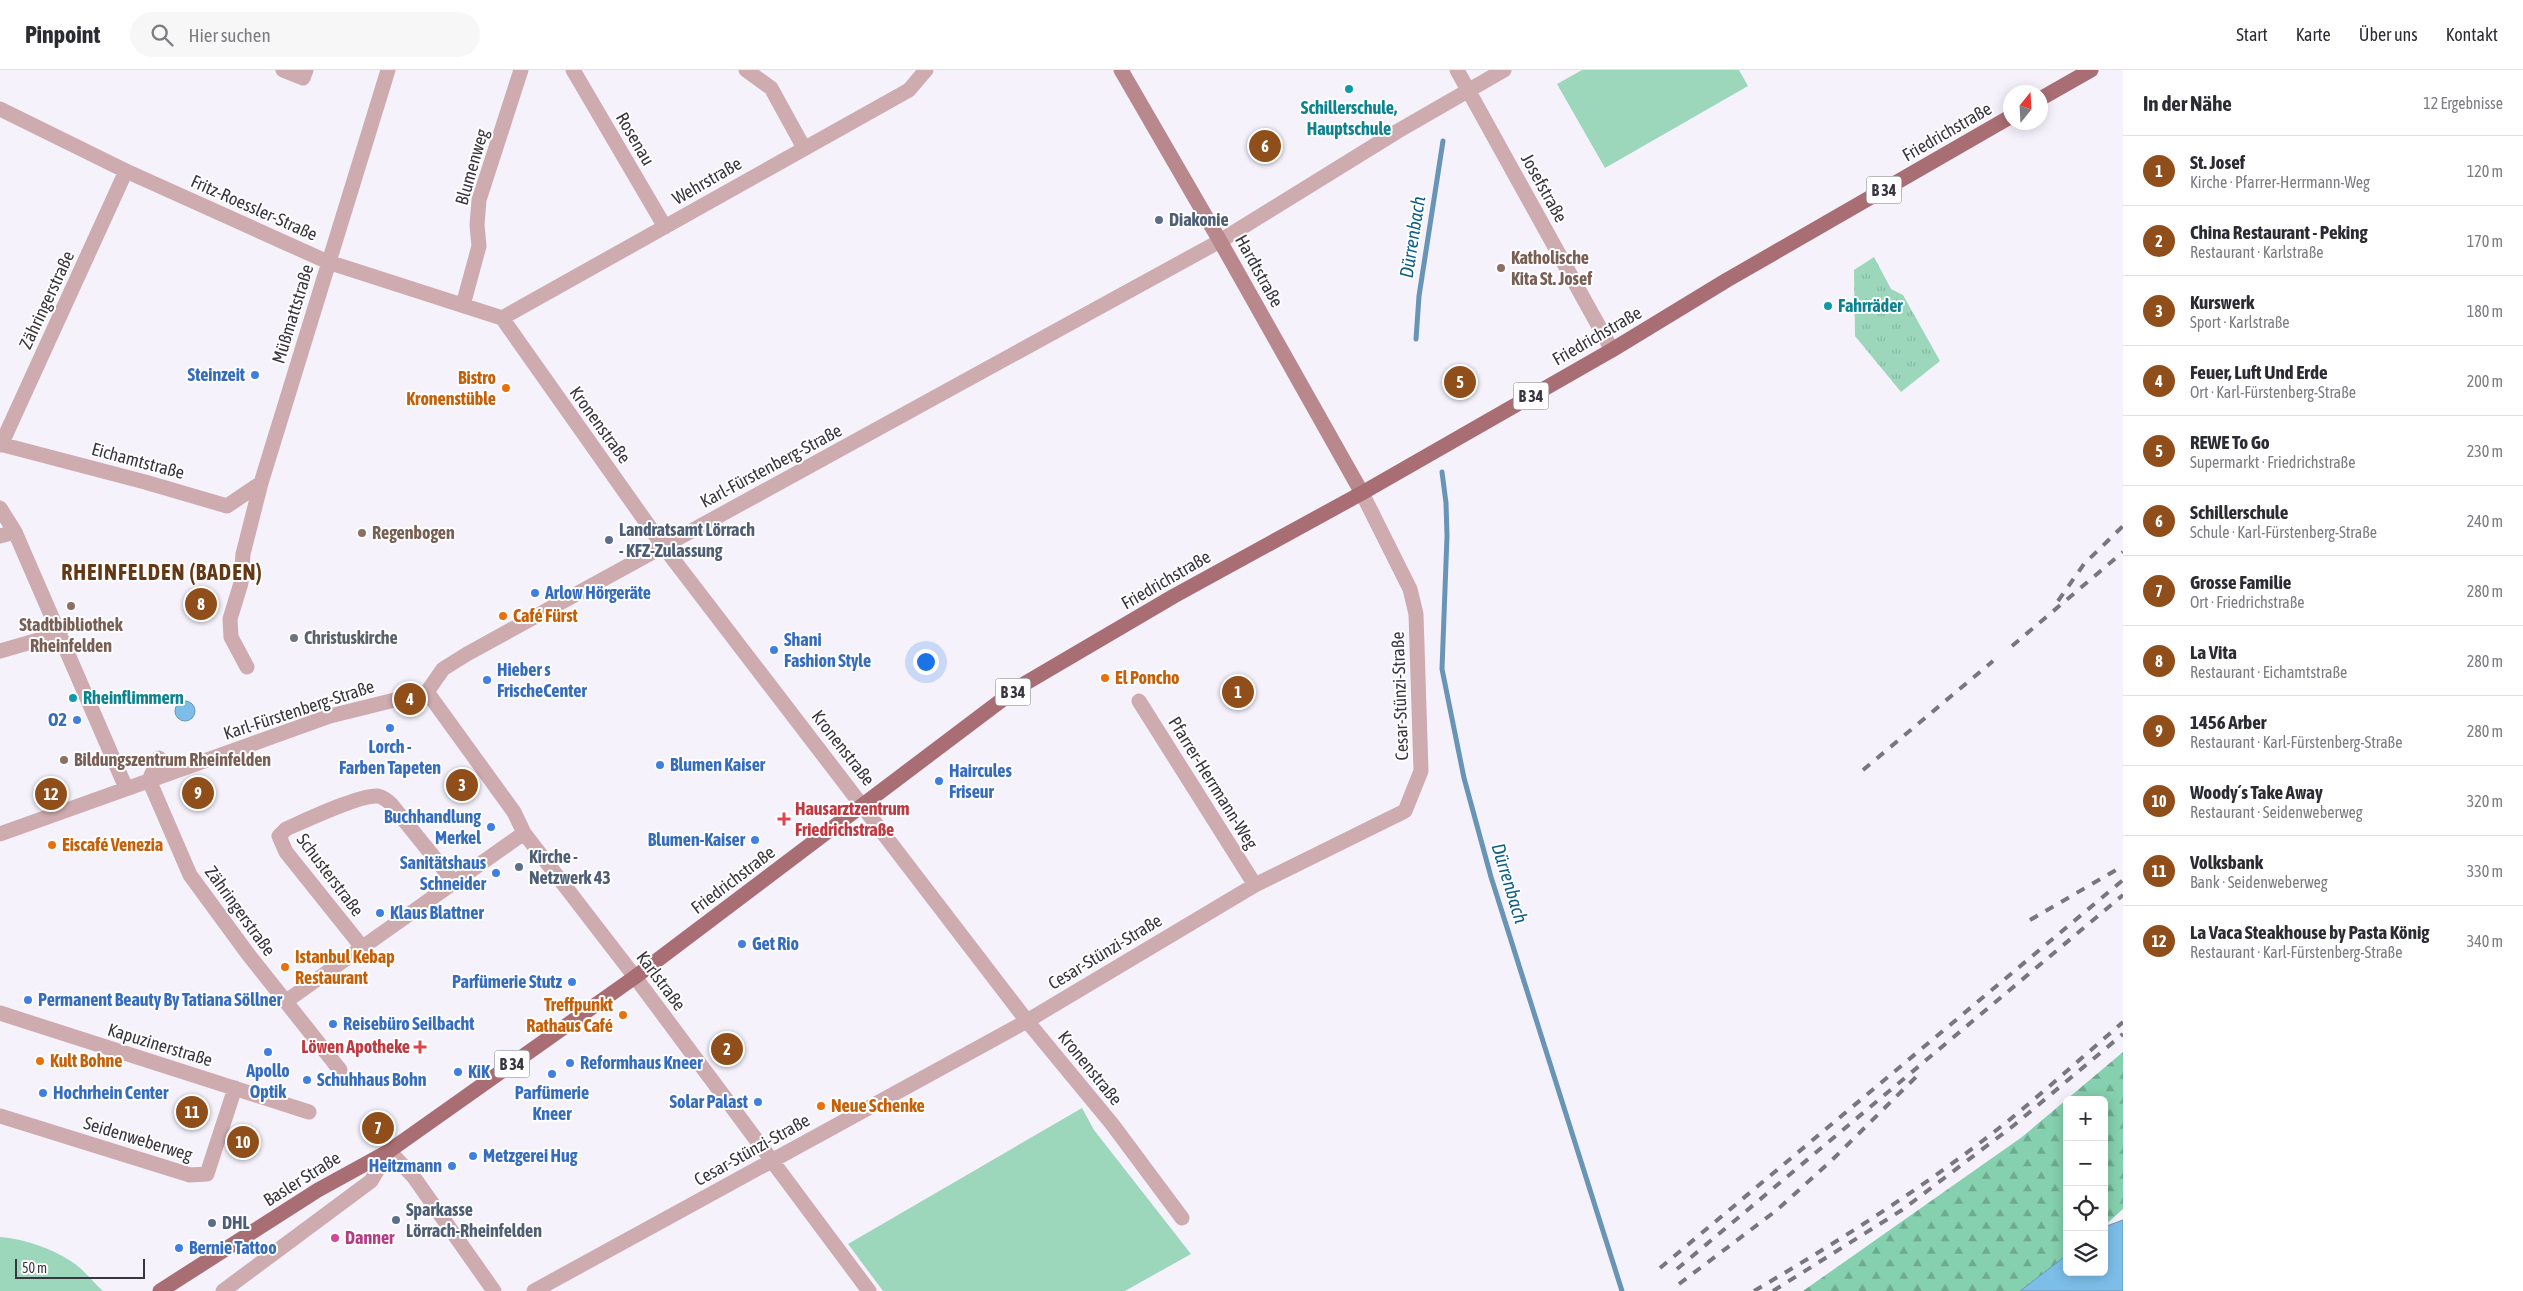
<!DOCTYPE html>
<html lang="de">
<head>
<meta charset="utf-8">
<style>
	:root { --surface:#fff; --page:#f7f7f7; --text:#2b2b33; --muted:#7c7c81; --line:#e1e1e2; --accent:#904f1a }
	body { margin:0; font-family:"Asap Condensed",sans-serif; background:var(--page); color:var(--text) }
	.controls { position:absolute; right:15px; bottom:15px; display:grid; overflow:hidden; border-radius:8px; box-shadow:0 2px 12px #0003 }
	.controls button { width:45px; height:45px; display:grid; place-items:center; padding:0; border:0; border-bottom:1px solid var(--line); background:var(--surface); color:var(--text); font:25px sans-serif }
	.compass { position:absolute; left:2003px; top:15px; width:45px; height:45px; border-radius:50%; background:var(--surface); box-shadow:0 2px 12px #0003; rotate:18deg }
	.scale { position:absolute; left:15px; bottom:12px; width:130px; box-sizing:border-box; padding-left:5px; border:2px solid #39363f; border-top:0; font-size:14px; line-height:18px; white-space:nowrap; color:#39363f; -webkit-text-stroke:4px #fff; paint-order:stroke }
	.you { position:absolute; left:925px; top:591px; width:18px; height:18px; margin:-12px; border:4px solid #fff; border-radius:50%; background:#1a73e8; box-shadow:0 0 0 8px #1a73e833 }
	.badge { display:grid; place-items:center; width:32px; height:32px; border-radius:50%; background:var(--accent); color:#fff; font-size:16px; font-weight:700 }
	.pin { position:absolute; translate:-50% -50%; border:2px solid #fff; box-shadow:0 1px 5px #0006 }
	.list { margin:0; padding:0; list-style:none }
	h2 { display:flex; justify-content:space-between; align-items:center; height:65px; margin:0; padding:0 20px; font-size:21px }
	h2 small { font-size:16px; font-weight:400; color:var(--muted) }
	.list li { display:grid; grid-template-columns:32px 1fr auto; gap:15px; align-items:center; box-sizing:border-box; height:70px; padding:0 20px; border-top:1px solid var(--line) }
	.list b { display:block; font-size:19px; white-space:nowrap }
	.list p { margin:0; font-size:16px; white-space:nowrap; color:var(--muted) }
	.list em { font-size:16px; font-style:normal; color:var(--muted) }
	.icon { flex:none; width:28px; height:28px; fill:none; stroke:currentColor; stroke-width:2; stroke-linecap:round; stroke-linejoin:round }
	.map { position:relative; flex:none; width:2123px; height:1221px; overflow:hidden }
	header { display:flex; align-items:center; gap:30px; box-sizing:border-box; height:70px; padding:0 25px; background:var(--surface); border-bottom:1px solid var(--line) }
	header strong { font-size:24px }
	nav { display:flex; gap:28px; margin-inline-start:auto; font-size:18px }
	.search { width:350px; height:45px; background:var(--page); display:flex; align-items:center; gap:12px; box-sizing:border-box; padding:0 18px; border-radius:28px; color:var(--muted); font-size:19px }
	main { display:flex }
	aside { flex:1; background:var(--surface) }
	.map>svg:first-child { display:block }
	.grass { fill:url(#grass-tufts) }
	.forest { fill:url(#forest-firs) }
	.green { fill:#9cd7bb }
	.water { fill:#7cbee8; stroke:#6895b5 }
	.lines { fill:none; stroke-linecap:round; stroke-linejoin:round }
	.stream { stroke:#6895b5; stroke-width:5 }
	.street { stroke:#ceabae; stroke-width:15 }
	.secondary { stroke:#b9888c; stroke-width:15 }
	.primary { stroke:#a96e73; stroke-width:15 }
	.rail { stroke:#79767f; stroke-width:4; stroke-dasharray:9 9; stroke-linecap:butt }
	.culture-dot { fill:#0f9aa8; stroke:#fff; stroke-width:2 }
	.service-dot { fill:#5c6f8a; stroke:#fff; stroke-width:2 }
	.education-dot { fill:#8d6e63; stroke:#fff; stroke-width:2 }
	.shop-dot { fill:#3f7fe0; stroke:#fff; stroke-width:2 }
	.food-dot { fill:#e8710a; stroke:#fff; stroke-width:2 }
	.worship-dot { fill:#6b7280; stroke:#fff; stroke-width:2 }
	.health-dot { fill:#e0444e; stroke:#fff; stroke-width:2 }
	.hotel-dot { fill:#d1479c; stroke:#fff; stroke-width:2 }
	.labels { text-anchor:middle; stroke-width:4; stroke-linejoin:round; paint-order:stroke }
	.shield { fill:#fff; stroke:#747279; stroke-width:1 }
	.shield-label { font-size:16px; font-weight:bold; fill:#39363f }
	.culture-label { font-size:18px; font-weight:bold; fill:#0d838f; stroke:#fff; text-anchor:start }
	.street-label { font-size:18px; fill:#39363f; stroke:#fff }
	.service-label { font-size:18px; font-weight:bold; fill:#4e5e75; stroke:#fff; text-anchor:start }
	.education-label { font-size:18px; font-weight:bold; fill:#785e54; stroke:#fff; text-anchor:start }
	.shop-label { font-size:18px; font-weight:bold; fill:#366cbe; stroke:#fff; text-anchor:start }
	.food-label { font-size:18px; font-weight:bold; fill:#c56008; stroke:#fff; text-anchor:start }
	.worship-label { font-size:18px; font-weight:bold; fill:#5b616d; stroke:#fff; text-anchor:start }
	.health-label { font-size:18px; font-weight:bold; fill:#be3a42; stroke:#fff; text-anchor:start }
	.hotel-label { font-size:18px; font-weight:bold; fill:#b23c85; stroke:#fff; text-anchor:start }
	.water-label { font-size:19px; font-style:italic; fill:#0c5f86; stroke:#fff }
	.district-label { font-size:22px; font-weight:bold; letter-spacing:1px; fill:#653815; stroke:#fff }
</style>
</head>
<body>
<header>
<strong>Pinpoint</strong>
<div class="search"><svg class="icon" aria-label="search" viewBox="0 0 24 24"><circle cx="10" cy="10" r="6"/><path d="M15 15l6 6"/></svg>Hier suchen</div>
<nav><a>Start</a><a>Karte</a><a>Über uns</a><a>Kontakt</a></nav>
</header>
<main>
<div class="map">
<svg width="2123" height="1221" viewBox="0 0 2123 1221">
	<defs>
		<pattern id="grass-tufts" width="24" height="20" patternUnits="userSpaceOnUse" patternTransform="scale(1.25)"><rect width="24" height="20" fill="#9cd7bb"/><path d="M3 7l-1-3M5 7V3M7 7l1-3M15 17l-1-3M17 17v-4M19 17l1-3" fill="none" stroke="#87b9a2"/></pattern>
		<pattern id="forest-firs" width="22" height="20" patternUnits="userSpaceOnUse" patternTransform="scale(1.25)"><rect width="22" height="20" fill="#85d0ae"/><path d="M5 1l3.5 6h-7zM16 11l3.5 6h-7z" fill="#6eaa8f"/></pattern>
	</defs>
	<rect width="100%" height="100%" fill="#f5f2fc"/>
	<path class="grass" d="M1874,187L1891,219L1903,225L1940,291L1901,322L1855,266L1854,200Z"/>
	<path class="forest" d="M2123,982V1139L2104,1156V1030H2067V1185L2020,1221H1803L2022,1067Z"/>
	<path class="green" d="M1582,0H1739L1748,16L1605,98L1557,14Z
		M1082,1038L1094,1060L1191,1184L1125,1221H883L848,1174Z
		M0,1167C27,1169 60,1181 80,1198C88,1205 95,1214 103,1221H0Z"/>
	<path class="water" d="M175 641a10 10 0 1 1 20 0a10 10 0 1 1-20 0Z
		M2123,1150V1221H2020L2067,1185V1202H2104V1157Z"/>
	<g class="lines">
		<path class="stream" d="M1416,269L1419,226L1443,71
			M1442,402L1446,433L1447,466L1442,599L1464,708L1491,807L1622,1221"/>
		<path class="street" d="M283,0L303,8L306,0
			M573,0L665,157
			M746,0L771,18L804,78
			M1457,0L1612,280
			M0,39L126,101L328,192L502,248
			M463,235L479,176L477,155L479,130L521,0
			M502,248L663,476L1027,951L1112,1054L1182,1148
			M502,248L909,20L926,0
			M0,374L145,412L227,436L261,413
			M1,375L126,101
			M0,438L15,462L126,718
			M0,466L15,462
			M0,581L59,564L62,559
			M247,597L231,567L230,549L241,513L243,484L261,413L388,0
			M427,622L514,742L524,763L635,907L869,1221
			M1139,631L1255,815
			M159,688L149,710L190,805L248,884L340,1000
			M0,764L330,646L427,622L443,599L467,584L1220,171L1398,61L1504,0
			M362,877L286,782L279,766L286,759C304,751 361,724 378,726C383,727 387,730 391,734L454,812
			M285,932L524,763
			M0,943L309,1042
			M0,1046L190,1105L207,1104L235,1018
			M223,1221L371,1111L389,1081L413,1106L494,1221
			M534,1221L1027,951L1255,815L1405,741L1421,701L1416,544L1410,519L1362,423"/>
		<path class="secondary" d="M1121,0L1220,171L1362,423"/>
		<path class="primary" d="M2040,29L2091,0
			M160,1221L318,1120L389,1081L635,907L1019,617L1174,526L1362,423L1612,280L1727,210L2010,47"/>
		<path class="rail" d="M2058,531L2084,494L2123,456
			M2012,576L2123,482
			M1863,700L1993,591
			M2030,850L2123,796
			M1660,1198L2123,810
			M1677,1199L2123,825
			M1679,1214L1777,1140L1833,1089L1919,1004
			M1754,1221C1841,1170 1929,1114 2008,1051C2047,1019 2085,985 2123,952
			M1773,1221L1902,1140L2013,1056L2123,964"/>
	</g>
	<g class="culture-dot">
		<circle cx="1349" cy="19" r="5"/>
		<circle cx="1828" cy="236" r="5"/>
		<circle cx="73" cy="628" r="5"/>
	</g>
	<g class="service-dot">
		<circle cx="1159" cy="150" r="5"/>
		<circle cx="609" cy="470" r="5"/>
		<circle cx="519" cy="797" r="5"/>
		<circle cx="396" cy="1150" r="5"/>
		<circle cx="212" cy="1153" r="5"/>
	</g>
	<g class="education-dot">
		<circle cx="1501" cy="198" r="5"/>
		<circle cx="362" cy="463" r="5"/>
		<circle cx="71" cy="536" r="5"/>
		<circle cx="64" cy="690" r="5"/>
	</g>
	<g class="shop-dot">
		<circle cx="255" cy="305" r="5"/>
		<circle cx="535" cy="523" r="5"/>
		<circle cx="774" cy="580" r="5"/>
		<circle cx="487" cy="610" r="5"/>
		<circle cx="77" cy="650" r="5"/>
		<circle cx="390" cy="658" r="5"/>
		<circle cx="660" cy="695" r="5"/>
		<circle cx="939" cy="711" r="5"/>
		<circle cx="491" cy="757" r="5"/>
		<circle cx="755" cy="770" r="5"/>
		<circle cx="496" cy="803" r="5"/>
		<circle cx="380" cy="843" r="5"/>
		<circle cx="742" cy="874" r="5"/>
		<circle cx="572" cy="912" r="5"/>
		<circle cx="28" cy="930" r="5"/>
		<circle cx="333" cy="954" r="5"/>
		<circle cx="268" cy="982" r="5"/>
		<circle cx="570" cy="993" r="5"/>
		<circle cx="458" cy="1002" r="5"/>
		<circle cx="552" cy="1004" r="5"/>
		<circle cx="307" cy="1010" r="5"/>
		<circle cx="43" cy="1023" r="5"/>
		<circle cx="758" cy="1032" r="5"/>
		<circle cx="473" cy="1086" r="5"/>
		<circle cx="452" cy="1096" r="5"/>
		<circle cx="179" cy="1178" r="5"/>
	</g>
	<g class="food-dot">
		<circle cx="506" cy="318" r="5"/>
		<circle cx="503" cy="546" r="5"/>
		<circle cx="1105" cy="608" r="5"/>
		<circle cx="52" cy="775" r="5"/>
		<circle cx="285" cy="897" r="5"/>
		<circle cx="623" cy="945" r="5"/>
		<circle cx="40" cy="991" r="5"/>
		<circle cx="821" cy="1036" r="5"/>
	</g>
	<circle class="worship-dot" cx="294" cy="568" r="5"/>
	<g class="health-dot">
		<path d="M781.5 741.5h5v5h5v5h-5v5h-5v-5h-5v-5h5z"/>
		<path d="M417.5 969.5h5v5h5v5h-5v5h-5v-5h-5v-5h5z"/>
	</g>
	<circle class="hotel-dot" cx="335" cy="1168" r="5"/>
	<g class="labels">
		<g class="shield">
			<rect x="1866.5" y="106.5" width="35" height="27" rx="4"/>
			<rect x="1513.5" y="312.5" width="35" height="27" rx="4"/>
			<rect x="995.5" y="608.5" width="35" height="27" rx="4"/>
			<rect x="494.5" y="980.5" width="35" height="27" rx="4"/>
		</g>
		<g class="shield-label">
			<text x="1884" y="126">B 34</text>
			<text x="1531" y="332">B 34</text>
			<text x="1013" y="628">B 34</text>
			<text x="512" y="1000">B 34</text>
		</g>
		<g class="culture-label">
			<text x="1349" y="44" text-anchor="middle">Schillerschule,<tspan x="1349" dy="21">Hauptschule</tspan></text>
			<text x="1838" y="242">Fahrräder</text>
			<text x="83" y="634">Rheinflimmern</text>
		</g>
		<g class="street-label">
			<text transform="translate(1947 62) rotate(-30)" y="6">Friedrichstraße</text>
			<text transform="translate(635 69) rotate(60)" y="6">Rosenau</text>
			<text transform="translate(472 97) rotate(-74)" y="6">Blumenweg</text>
			<text transform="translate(707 111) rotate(-30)" y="6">Wehrstraße</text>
			<text transform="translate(1544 118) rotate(61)" y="6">Josefstraße</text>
			<text transform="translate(254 138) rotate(24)" y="6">Fritz-Roessler-Straße</text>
			<text transform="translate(1259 201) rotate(61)" y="6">Hardtstraße</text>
			<text transform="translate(47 230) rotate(-65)" y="6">Zähringerstraße</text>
			<text transform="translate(293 244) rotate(-73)" y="6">Müßmattstraße</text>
			<text transform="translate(1597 266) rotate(-30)" y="6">Friedrichstraße</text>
			<text transform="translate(600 355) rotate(54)" y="6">Kronenstraße</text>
			<text transform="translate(138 391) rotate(15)" y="6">Eichamtstraße</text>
			<text transform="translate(771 396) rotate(-28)" y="6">Karl-Fürstenberg-Straße</text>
			<text transform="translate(1166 510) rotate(-30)" y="6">Friedrichstraße</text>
			<text transform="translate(1400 626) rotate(-92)" y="6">Cesar-Stünzi-Straße</text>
			<text transform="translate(299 640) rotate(-18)" y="6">Karl-Fürstenberg-Straße</text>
			<text transform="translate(843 678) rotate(52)" y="6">Kronenstraße</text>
			<text transform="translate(1213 713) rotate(58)" y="6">Pfarrer-Herrmann-Weg</text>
			<text transform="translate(330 805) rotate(53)" y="6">Schusterstraße</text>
			<text transform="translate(733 810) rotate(-37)" y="6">Friedrichstraße</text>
			<text transform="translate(240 841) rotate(54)" y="6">Zähringerstraße</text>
			<text transform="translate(1105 882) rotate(-31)" y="6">Cesar-Stünzi-Straße</text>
			<text transform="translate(661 911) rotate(53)" y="6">Karlstraße</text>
			<text transform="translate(160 975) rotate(17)" y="6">Kapuzinerstraße</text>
			<text transform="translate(1090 998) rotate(51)" y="6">Kronenstraße</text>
			<text transform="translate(138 1069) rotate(17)" y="6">Seidenweberweg</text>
			<text transform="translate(752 1080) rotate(-29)" y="6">Cesar-Stünzi-Straße</text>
			<text transform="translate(302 1109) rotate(-32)" y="6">Basler Straße</text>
		</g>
		<g class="service-label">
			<text x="1169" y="156">Diakonie</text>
			<text x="619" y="466">Landratsamt Lörrach<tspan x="619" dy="21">- KFZ-Zulassung</tspan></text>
			<text x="529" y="793">Kirche -<tspan x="529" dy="21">Netzwerk 43</tspan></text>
			<text x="406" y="1146">Sparkasse<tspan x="406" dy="21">Lörrach-Rheinfelden</tspan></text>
			<text x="222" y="1159">DHL</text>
		</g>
		<g class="education-label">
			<text x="1511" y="194">Katholische<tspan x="1511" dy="21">Kita St. Josef</tspan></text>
			<text x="372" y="469">Regenbogen</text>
			<text x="71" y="561" text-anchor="middle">Stadtbibliothek<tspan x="71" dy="21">Rheinfelden</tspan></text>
			<text x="74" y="696">Bildungszentrum Rheinfelden</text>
		</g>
		<g class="shop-label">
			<text x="245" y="311" text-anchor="end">Steinzeit</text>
			<text x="545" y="529">Arlow Hörgeräte</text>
			<text x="784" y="576">Shani<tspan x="784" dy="21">Fashion Style</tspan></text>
			<text x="497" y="606">Hieber s<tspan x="497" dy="21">FrischeCenter</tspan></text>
			<text x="67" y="656" text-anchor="end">O2</text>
			<text x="390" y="683" text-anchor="middle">Lorch -<tspan x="390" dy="21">Farben Tapeten</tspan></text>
			<text x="670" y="701">Blumen Kaiser</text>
			<text x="949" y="707">Haircules<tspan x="949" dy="21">Friseur</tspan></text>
			<text x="481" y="753" text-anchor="end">Buchhandlung<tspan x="481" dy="21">Merkel</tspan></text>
			<text x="745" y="776" text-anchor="end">Blumen-Kaiser</text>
			<text x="486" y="799" text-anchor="end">Sanitätshaus<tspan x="486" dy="21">Schneider</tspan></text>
			<text x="390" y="849">Klaus Blattner</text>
			<text x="752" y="880">Get Rio</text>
			<text x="562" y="918" text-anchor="end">Parfümerie Stutz</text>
			<text x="38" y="936">Permanent Beauty By Tatiana Söllner</text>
			<text x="343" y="960">Reisebüro Seilbacht</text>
			<text x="580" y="999">Reformhaus Kneer</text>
			<text x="268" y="1007" text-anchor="middle">Apollo<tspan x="268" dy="21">Optik</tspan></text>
			<text x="468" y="1008">KiK</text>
			<text x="317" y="1016">Schuhhaus Bohn</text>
			<text x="53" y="1029">Hochrhein Center</text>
			<text x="552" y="1029" text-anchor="middle">Parfümerie<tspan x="552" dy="21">Kneer</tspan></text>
			<text x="748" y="1038" text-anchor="end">Solar Palast</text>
			<text x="483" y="1092">Metzgerei Hug</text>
			<text x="442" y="1102" text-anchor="end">Heitzmann</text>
			<text x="189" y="1184">Bernie Tattoo</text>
		</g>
		<g class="food-label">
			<text x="496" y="314" text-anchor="end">Bistro<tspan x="496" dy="21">Kronenstüble</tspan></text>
			<text x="513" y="552">Café Fürst</text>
			<text x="1115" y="614">El Poncho</text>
			<text x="62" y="781">Eiscafé Venezia</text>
			<text x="295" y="893">Istanbul Kebap<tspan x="295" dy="21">Restaurant</tspan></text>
			<text x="613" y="941" text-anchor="end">Treffpunkt<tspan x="613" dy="21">Rathaus Café</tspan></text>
			<text x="50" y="997">Kult Bohne</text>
			<text x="831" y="1042">Neue Schenke</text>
		</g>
		<g class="worship-label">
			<text x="304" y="574">Christuskirche</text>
		</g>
		<g class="health-label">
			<text x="795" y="745">Hausarztzentrum<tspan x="795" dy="21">Friedrichstraße</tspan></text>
			<text x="410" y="983" text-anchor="end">Löwen Apotheke</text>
		</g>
		<g class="hotel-label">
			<text x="345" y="1174">Danner</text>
		</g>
		<g class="water-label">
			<text transform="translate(1412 167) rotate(-81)" y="7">Dürrenbach</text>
			<text transform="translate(1510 813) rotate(73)" y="7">Dürrenbach</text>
		</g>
		<g class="district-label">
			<text x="162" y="510">RHEINFELDEN (BADEN)</text>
		</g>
	</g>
</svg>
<div class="controls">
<button>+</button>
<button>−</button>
<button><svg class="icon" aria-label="locate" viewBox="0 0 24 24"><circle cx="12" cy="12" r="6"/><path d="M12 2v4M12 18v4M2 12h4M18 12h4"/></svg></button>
<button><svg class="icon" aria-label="layers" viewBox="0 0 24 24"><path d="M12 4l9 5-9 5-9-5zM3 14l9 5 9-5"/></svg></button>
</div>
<svg class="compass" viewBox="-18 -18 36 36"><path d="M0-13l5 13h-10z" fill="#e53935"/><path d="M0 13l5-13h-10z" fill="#7c7c81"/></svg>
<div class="scale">50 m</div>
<div class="you"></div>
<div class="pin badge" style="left:1238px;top:622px">1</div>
<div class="pin badge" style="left:727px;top:979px">2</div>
<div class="pin badge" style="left:462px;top:715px">3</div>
<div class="pin badge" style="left:410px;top:629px">4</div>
<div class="pin badge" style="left:1460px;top:312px">5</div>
<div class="pin badge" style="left:1265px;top:76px">6</div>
<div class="pin badge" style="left:378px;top:1058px">7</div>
<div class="pin badge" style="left:201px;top:534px">8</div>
<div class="pin badge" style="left:198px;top:723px">9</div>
<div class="pin badge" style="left:243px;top:1072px">10</div>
<div class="pin badge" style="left:192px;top:1042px">11</div>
<div class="pin badge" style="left:51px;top:724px">12</div>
</div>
<aside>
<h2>In der Nähe<small>12 Ergebnisse</small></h2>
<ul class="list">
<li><span class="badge">1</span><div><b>St. Josef</b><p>Kirche · Pfarrer-Herrmann-Weg</p></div><em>120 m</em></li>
<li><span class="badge">2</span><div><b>China Restaurant - Peking</b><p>Restaurant · Karlstraße</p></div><em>170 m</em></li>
<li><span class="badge">3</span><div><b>Kurswerk</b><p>Sport · Karlstraße</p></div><em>180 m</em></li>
<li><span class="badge">4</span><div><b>Feuer, Luft Und Erde</b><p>Ort · Karl-Fürstenberg-Straße</p></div><em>200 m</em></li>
<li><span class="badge">5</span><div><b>REWE To Go</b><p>Supermarkt · Friedrichstraße</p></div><em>230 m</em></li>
<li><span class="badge">6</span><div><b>Schillerschule</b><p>Schule · Karl-Fürstenberg-Straße</p></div><em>240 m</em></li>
<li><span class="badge">7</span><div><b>Grosse Familie</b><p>Ort · Friedrichstraße</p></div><em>280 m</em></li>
<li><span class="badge">8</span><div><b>La Vita</b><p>Restaurant · Eichamtstraße</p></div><em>280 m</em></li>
<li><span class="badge">9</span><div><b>1456 Arber</b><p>Restaurant · Karl-Fürstenberg-Straße</p></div><em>280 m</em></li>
<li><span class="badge">10</span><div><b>Woody´s Take Away</b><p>Restaurant · Seidenweberweg</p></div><em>320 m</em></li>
<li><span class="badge">11</span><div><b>Volksbank</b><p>Bank · Seidenweberweg</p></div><em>330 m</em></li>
<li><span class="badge">12</span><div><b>La Vaca Steakhouse by Pasta König</b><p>Restaurant · Karl-Fürstenberg-Straße</p></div><em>340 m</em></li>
</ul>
</aside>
</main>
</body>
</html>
